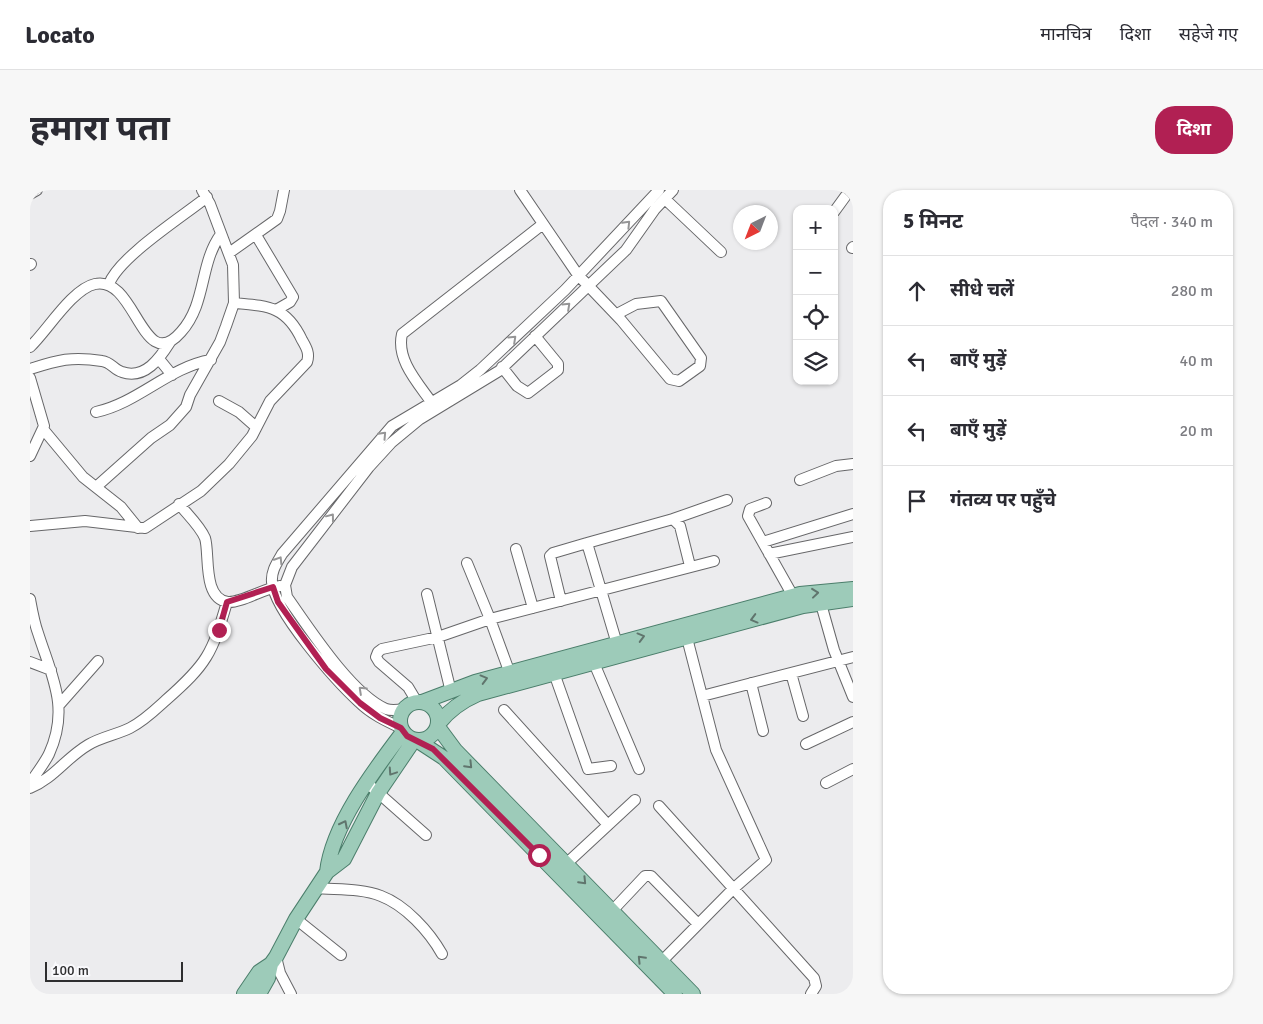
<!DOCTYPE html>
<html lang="hi">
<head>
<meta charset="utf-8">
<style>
	:root { --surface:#fff; --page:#f7f7f7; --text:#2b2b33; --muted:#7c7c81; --line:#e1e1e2; --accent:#b12053 }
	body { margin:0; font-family:Signika,"Noto Sans Devanagari",sans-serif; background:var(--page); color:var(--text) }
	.controls { position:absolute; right:15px; top:15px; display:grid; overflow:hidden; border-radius:10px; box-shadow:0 1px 4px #0004 }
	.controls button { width:45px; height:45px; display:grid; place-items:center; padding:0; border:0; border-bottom:1px solid var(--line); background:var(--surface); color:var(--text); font:25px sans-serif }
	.compass { position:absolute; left:703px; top:15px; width:45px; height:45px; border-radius:50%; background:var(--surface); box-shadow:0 1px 4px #0004; rotate:222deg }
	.scale { position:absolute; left:15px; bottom:12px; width:138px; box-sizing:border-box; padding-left:5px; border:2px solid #2e2e2f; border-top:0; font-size:14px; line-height:18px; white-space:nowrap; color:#2e2e2f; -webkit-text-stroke:4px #f9f9fc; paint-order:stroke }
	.stop { position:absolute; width:15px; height:15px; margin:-11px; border:4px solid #b12053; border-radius:50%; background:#fff }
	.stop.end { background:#b12053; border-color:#fff; box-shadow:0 1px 5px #0008 }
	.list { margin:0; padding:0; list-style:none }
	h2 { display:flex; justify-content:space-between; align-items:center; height:65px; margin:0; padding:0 20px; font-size:21px }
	h2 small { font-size:16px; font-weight:400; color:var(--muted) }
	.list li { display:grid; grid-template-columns:32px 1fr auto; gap:15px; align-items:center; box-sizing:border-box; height:70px; padding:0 20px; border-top:1px solid var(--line) }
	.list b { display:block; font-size:19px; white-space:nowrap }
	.list em { font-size:16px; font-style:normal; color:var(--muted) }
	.icon { flex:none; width:28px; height:28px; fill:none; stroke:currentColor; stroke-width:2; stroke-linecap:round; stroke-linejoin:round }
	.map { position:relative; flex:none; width:823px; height:804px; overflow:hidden; border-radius:20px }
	header { display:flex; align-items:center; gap:30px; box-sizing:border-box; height:70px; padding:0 25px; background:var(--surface); border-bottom:1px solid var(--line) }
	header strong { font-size:24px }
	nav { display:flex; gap:28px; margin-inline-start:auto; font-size:18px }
	.intro { display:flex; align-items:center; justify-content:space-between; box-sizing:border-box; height:120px; padding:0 30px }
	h1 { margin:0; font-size:35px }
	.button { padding:12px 22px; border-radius:20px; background:var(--accent); color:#fff; font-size:18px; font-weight:700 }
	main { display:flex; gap:30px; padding:0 30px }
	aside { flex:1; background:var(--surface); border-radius:20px; box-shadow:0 1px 4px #0004 }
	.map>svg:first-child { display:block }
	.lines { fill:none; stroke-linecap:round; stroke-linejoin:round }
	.minor-casing { stroke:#676769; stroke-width:12 }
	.major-casing { stroke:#4b7e6b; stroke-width:16 }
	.minor { stroke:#fff; stroke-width:10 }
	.major { stroke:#9dcbb9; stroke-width:14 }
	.oneway { stroke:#969697 }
	.oneway2 { stroke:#60756d }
	.route { stroke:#b12053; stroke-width:6 }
</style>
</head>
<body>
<header>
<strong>Locato</strong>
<nav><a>मानचित्र</a><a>दिशा</a><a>सहेजे गए</a></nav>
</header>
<div class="intro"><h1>हमारा पता</h1><a class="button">दिशा</a></div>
<main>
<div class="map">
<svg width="823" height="804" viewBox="0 0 823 804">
	<rect width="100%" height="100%" fill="#ececee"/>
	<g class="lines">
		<defs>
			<path id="minor" d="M490,0L548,85L591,130L640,189L649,191L670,176L671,168L631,111L606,114L587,124
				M0,4L7,0
				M635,9L691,62
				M804,22L820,0
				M226,45L263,107L260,112L246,120
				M822,58L823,57
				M199,63L247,29L250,21L254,0
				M0,75L1,74
				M79,94C89,67 152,27 177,7
				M0,157C17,141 42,99 65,94C106,85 112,187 151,142C177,113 169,74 191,44
				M129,169L142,185
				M472,177L487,196L498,203L528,180V174L505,146
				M0,179C28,170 42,166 72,171C81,172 84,180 92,182C115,190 130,168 140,152
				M0,188L14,236L0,266
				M189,211L209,222L226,237
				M402,213C388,193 366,170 372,144L513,34
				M66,222C108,213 139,177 181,170
				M13,239L53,287L91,317L108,338
				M770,290L806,276L823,274
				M66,297L121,248L140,235L156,217L160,205L190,152L196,136L204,113L203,75L180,14L172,0
				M736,313L720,319L718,326L763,406
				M149,314C157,324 170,336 175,348C180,363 172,409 198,412C211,413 235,398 250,396
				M643,329L697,310
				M0,336L55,331L115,338L171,301L199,274L222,246L240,211L277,172C280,163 276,157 272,150C256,116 238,116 204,113
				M733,352L823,324
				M486,359L503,418
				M739,364L823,347
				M397,404L421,502
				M0,409C2,420 4,432 8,443C22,487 40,518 19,564C14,574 6,584 0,593
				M531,411L520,366L523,363L557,353
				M791,414L804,460L823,507
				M587,454L557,353L643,329L650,336L660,376
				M0,472L21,480
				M564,473L609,579
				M524,483L558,579L581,576
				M761,483L773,526
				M482,489L460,429L684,371
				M721,493L733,541
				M672,506L823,467
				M387,512L378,497L349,472L346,467L348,462L352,459L408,447L460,429L437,373
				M30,514L68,471
				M374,519C368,520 362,521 356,519C321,504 279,438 257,407L255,395L262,377L339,277L361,253L390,229L469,181L596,60L625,19L643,0
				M474,520L578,635
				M371,538C356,531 341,524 329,512C307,492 244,421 242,392C241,381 247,373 252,364L362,236L431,195L450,180L535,100L629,0
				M776,554L823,532
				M336,592L396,645
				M796,593L823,579
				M0,598C24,588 36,568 58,555C71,547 86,545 100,538C114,531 125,520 136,510C177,474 182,464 197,412
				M629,616L784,788L786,796L781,804
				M536,674L605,610
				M285,698C306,700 331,698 351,706C375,715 399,741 412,764
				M582,721L615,686H621L668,734
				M266,729L311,765
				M246,767L250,783L261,804
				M631,772L703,699L736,670L686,560L657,448"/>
			<path id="major" d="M370 531a19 19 0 1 1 38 0a19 19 0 1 1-38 0Z
				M392,512L445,492L770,404L823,399
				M409,533C420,519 432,511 448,504L773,416L823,409
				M408,537L425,560L663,804
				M388,551L414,568L645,804
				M297,682C302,635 345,579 373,542
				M214,804L229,782L241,774L246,767L266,729L297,682L314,669L348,603L384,550
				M229,804L238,788L241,774"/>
		</defs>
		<use href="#minor" class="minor-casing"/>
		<use href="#major" class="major-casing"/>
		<use href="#minor" class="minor"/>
		<use href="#major" class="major"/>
	</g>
	<defs><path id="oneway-chevron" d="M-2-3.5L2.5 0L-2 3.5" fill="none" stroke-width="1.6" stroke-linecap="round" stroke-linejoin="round" transform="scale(1.25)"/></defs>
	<g class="oneway">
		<use href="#oneway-chevron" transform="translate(597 34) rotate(-46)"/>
		<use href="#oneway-chevron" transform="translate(537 116) rotate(-43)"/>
		<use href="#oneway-chevron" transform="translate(483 149) rotate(-43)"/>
		<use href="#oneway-chevron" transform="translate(353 245) rotate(-47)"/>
		<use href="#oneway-chevron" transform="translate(301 327) rotate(-53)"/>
		<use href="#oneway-chevron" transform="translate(249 370) rotate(-58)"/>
		<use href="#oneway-chevron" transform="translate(332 500) rotate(-137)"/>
	</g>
	<g class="oneway2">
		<use href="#oneway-chevron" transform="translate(785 403) rotate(-6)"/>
		<use href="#oneway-chevron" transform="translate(724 429) rotate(165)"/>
		<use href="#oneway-chevron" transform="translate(611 447) rotate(-15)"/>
		<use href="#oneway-chevron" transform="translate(454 489) rotate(-15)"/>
		<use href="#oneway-chevron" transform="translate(439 575) rotate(46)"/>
		<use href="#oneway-chevron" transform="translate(362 582) rotate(124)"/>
		<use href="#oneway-chevron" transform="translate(314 634) rotate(-63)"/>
		<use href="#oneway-chevron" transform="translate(553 691) rotate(46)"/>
		<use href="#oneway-chevron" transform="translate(611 769) rotate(-134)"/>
	</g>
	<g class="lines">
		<path class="route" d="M189,440L197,412L243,397L248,412L296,479L330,513L350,528L371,538L377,546L403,559L509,665"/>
	</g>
</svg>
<div class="controls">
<button>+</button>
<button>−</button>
<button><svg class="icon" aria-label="locate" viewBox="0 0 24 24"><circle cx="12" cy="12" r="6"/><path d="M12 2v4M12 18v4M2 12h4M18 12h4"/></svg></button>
<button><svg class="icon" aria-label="layers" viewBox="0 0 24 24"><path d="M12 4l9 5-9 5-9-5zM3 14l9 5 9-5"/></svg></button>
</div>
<svg class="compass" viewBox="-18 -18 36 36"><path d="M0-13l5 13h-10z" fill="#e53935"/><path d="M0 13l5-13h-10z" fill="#7c7c81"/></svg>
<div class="scale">100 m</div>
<div class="stop" style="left:509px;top:665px"></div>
<div class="stop end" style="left:189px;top:440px"></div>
</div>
<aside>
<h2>5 मिनट<small>पैदल · 340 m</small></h2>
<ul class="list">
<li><svg class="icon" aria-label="ahead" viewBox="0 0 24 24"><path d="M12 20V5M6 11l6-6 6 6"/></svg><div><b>सीधे चलें</b></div><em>280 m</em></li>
<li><svg class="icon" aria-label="left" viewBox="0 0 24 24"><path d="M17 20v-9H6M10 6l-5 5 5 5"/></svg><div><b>बाएँ मुड़ें</b></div><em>40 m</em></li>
<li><svg class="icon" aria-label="left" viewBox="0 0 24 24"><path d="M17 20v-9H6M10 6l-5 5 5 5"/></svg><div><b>बाएँ मुड़ें</b></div><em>20 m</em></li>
<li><svg class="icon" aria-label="arrive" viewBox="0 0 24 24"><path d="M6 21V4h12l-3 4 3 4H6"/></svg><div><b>गंतव्य पर पहुँचे</b></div></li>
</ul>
</aside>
</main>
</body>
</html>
